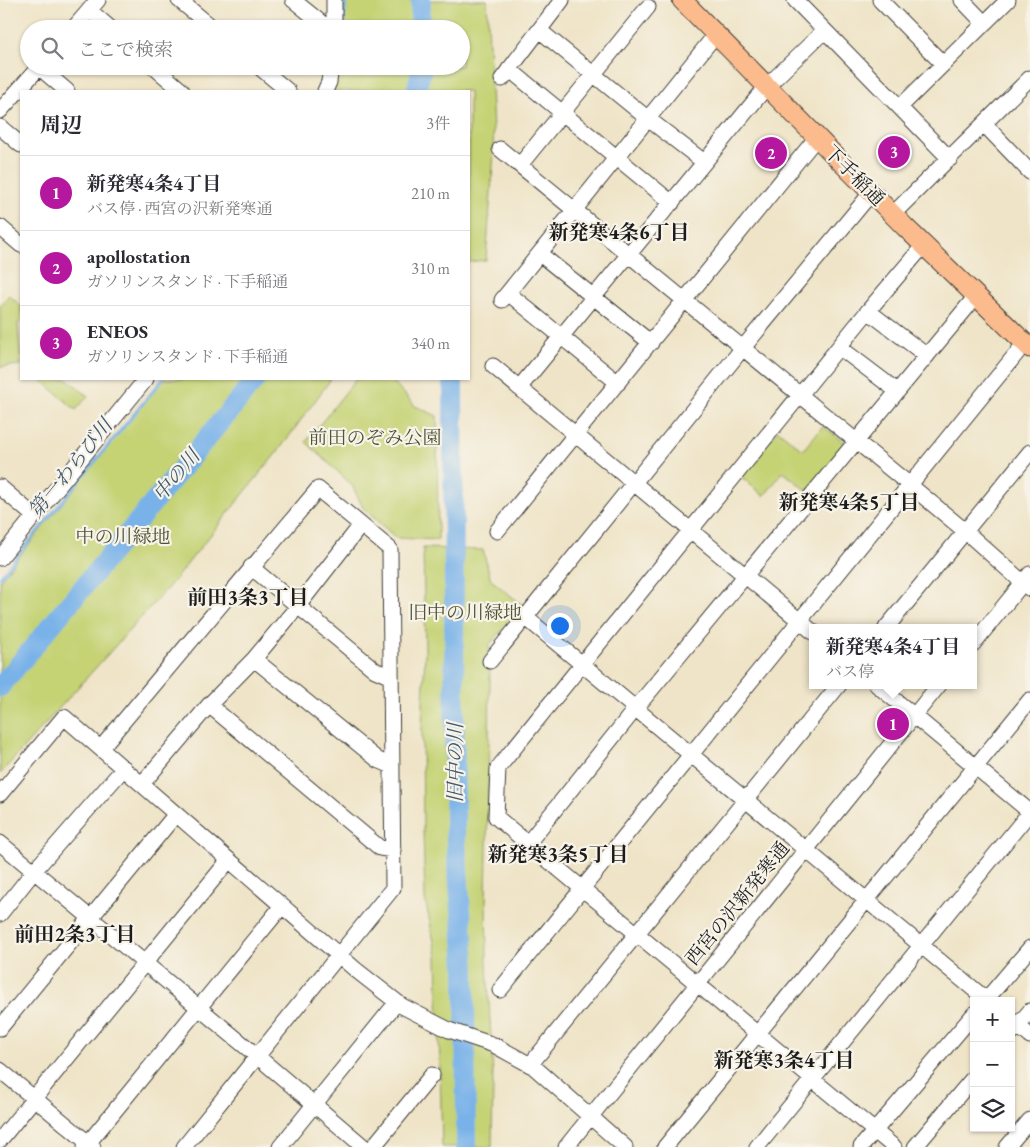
<!DOCTYPE html>
<html lang="ja">
<head>
<meta charset="utf-8">
<style>
	:root { --surface:#fff; --page:#f2f2f3; --text:#2b2b33; --muted:#7c7c81; --line:#e1e1e2; --accent:#b5179e }
	body { margin:0; font-family:"EB Garamond","Noto Serif JP",serif; background:var(--page); color:var(--text) }
	.controls { position:absolute; right:15px; bottom:15px; display:grid; overflow:hidden; border-radius:0px; box-shadow:0 1px 4px #0004 }
	.controls button { width:45px; height:45px; display:grid; place-items:center; padding:0; border:0; border-bottom:1px solid var(--line); background:var(--surface); color:var(--text); font:25px sans-serif }
	.you { position:absolute; left:559px; top:625px; width:18px; height:18px; margin:-12px; border:4px solid #fff; border-radius:50%; background:#1a73e8; box-shadow:0 0 0 8px #1a73e833 }
	.badge { display:grid; place-items:center; width:32px; height:32px; border-radius:50%; background:var(--accent); color:#fff; font-size:16px; font-weight:700 }
	.pin { position:absolute; translate:-50% -50%; border:2px solid #fff; box-shadow:0 1px 5px #0006 }
	.popup { position:absolute; left:809px; top:624px; width:168px; height:65px; box-sizing:border-box; display:grid; place-content:center; border-radius:0px; background:var(--surface); filter:drop-shadow(0 1px 4px #0005); font-size:16px; white-space:nowrap; color:var(--muted) }
	.popup b { font-size:19px; color:var(--text) }
	.popup::after { content:''; position:absolute; left:50%; top:100%; margin-left:-10px; border:10px solid transparent; border-top-color:var(--surface) }
	.list { margin:0; padding:0; list-style:none }
	h2 { display:flex; justify-content:space-between; align-items:center; height:65px; margin:0; padding:0 20px; font-size:21px }
	h2 small { font-size:16px; font-weight:400; color:var(--muted) }
	.list li { display:grid; grid-template-columns:32px 1fr auto; gap:15px; align-items:center; box-sizing:border-box; height:75px; padding:0 20px; border-top:1px solid var(--line) }
	.list b { display:block; font-size:19px; white-space:nowrap }
	.list p { margin:0; font-size:16px; white-space:nowrap; color:var(--muted) }
	.list em { font-size:16px; font-style:normal; color:var(--muted) }
	.icon { flex:none; width:28px; height:28px; fill:none; stroke:currentColor; stroke-width:2; stroke-linecap:round; stroke-linejoin:round }
	.map { position:relative; flex:none; width:1030px; height:1147px; overflow:hidden }
	.search { position:absolute; background:var(--surface); box-shadow:0 1px 4px #0004; left:20px; top:20px; width:450px; height:55px; display:flex; align-items:center; gap:12px; box-sizing:border-box; padding:0 18px; border-radius:28px; color:var(--muted); font-size:19px }
	.panel { position:absolute; background:var(--surface); box-shadow:0 1px 4px #0004; left:20px; top:90px; width:450px; height:290px; border-radius:0px }
	.map>svg:first-child { display:block }
	.green { fill:#c5d375; stroke:#707848 }
	.lines { fill:none; stroke-linecap:round; stroke-linejoin:round }
	.stream { stroke:#79b2e9; stroke-width:3 }
	.river { stroke:#79b2e9; stroke-width:20 }
	.minor-casing { stroke:#3c3a36; stroke-width:17 }
	.major-casing { stroke:#3c3a36; stroke-width:21 }
	.minor { stroke:#fff; stroke-width:15 }
	.major { stroke:#fbbb8c; stroke-width:19 }
	.labels { text-anchor:middle; stroke-width:4.5; stroke-linejoin:round; paint-order:stroke }
	.street-label { font-size:19px; fill:#1c1c1c; stroke:#f7f3e8 }
	.park-label { font-size:19px; fill:#4f5337; stroke:#f7f3e8 }
	.neighbourhood-label { font-size:20px; font-weight:bold; fill:#1c1c1c; stroke:#f7f3e8 }
	.water-label { font-size:20px; font-style:italic; fill:#41586e; stroke:#f7f3e8 }
</style>
</head>
<body>
<div class="map">
<svg width="1030" height="1147" viewBox="0 0 1030 1147">
	<rect width="100%" height="100%" fill="#f7f3e8"/>
	<filter id="ink" filterUnits="userSpaceOnUse"><feTurbulence type="fractalNoise" baseFrequency=".02" numOctaves="2"/><feDisplacementMap in="SourceGraphic" scale="10" xChannelSelector="R" yChannelSelector="G"/><feConvolveMatrix kernelMatrix="1 2 1 2 8 2 1 2 1" color-interpolation-filters="sRGB"/></filter>
	<filter id="wash" filterUnits="userSpaceOnUse"><feTurbulence type="fractalNoise" baseFrequency=".0096" numOctaves="4" result="noise"/><feDisplacementMap in="SourceGraphic" scale="20" xChannelSelector="R" yChannelSelector="G"/><feGaussianBlur stdDeviation="1.12" result="paint"/><feColorMatrix in="noise" values="0 0 0 0 0 0 0 0 0 0 0 0 0 0 0 0 0 1.4 0 .05"/><feComposite in="paint" operator="in"/></filter>
	<g filter="url(#wash)">
		<rect width="100%" height="100%" fill="#efe4c7"/>
		<path class="green" d="M343,0H487L494,152L486,260L469,262V91H333L337,66H461V29H342Z
			M9,295L21,306V320L18,324L21,365L0,367V306Z
			M40,379H67L88,396L76,410Z
			M163,379H331L282,446L172,583L0,774V580Z
			M356,379H391L415,406L437,416L438,540L396,538L363,508L352,485L306,442Z
			M823,426L845,443V446L808,491L783,472L764,496L741,477L778,430L803,450Z
			M423,548L483,550L491,580L524,606L489,645L490,682L486,903L487,962L493,1076L492,1147H442L437,956L425,899L423,830L422,728L425,651Z"/>
		<g class="lines">
			<path class="stream" d="M343,29L346,0
				M0,577L163,379"/>
			<path class="river" d="M420,29L421,0
				M416,91L421,72V66
				M453,379L455,829L465,966L466,1147
				M0,687L256,379"/>
		</g>
	</g>
	<g filter="url(#ink)">
		<g class="lines">
			<defs>
				<path id="minor" d="M179,0L214,29
					M293,0L329,29
					M795,0L950,159
					M880,0L943,64
					M962,0L984,23
					M89,10L111,29
					M73,29L98,0
					M334,29V0
					M539,30L647,118L704,162
					M153,66L182,91
					M258,66L288,91
					M39,67L67,91
					M509,69L672,203
					M502,79L562,0
					M325,91L329,82L331,66
					M900,107L1008,0
					M0,111L40,66
					M984,124L1030,172
					M0,127L21,145
					M500,149L911,486L965,531L1030,589
					M520,165L648,7
					M893,214L1030,78
					M0,227L21,245
					M540,254L651,343
					M508,293L618,383
					M502,300L716,34
					M868,311L927,356
					M839,347L897,391
					M493,366L813,632
					M519,388L767,86L824,31
					M0,487L34,516
					M497,531L817,137
					M0,558L146,379
					M251,567L375,670L391,677
					M524,616L988,1001
					M886,628L1030,452
					M973,644L1030,574
					M254,659L378,760L392,766
					M490,661L742,349L872,192
					M877,685L1030,812
					M209,705L380,848L393,850
					M101,748L318,489L390,549L393,888L184,1147
					M142,784L209,705L254,659L298,606L361,525
					M0,794L64,717L356,970L402,1006L449,1030L494,1045L534,1067L625,1147
					M0,843L257,1056L364,1147
					M528,843L636,708L977,295
					M0,914L34,871L124,768
					M500,990L1025,343
					M985,1001L1030,948
					M1011,1020L1030,1036
					M0,1028L176,814
					M1011,1033L1030,1011
					M530,1065L839,685
					M0,1070L93,1147
					M0,1140L229,860
					M85,1147L282,906
					M280,1147L397,1002
					M373,1147L432,1075
					M566,1147L939,685
					M665,1147L1030,700
					M757,1147L1030,812
					M861,1147L974,1014
					M894,1147L496,817L498,768L868,311L924,245
					M915,1147L974,1077
					M1007,1147L1030,1120"/>
				<path id="major" d="M682,0L905,227L1030,348"/>
			</defs>
			<use href="#minor" class="minor-casing"/>
			<use href="#major" class="major-casing"/>
			<use href="#minor" class="minor"/>
			<use href="#major" class="major"/>
		</g>
	</g>
	<g class="labels">
		<g class="street-label">
			<text transform="translate(855 175) rotate(45)" y="7">下手稲通</text>
			<text transform="translate(737 903) rotate(-51)" y="7">西宮の沢新発寒通</text>
		</g>
		<g class="park-label">
			<text x="375" y="444">前田のぞみ公園</text>
			<text x="123" y="543">中の川緑地</text>
			<text x="465" y="619">旧中の川緑地</text>
		</g>
		<g class="neighbourhood-label">
			<text x="619" y="239">新発寒4条6丁目</text>
			<text x="849" y="509">新発寒4条5丁目</text>
			<text x="248" y="604">前田3条3丁目</text>
			<text x="558" y="861">新発寒3条5丁目</text>
			<text x="75" y="941">前田2条3丁目</text>
			<text x="784" y="1067">新発寒3条4丁目</text>
		</g>
		<g class="water-label">
			<text transform="translate(70 468) rotate(-51)" y="7">第一わらび川</text>
			<text transform="translate(176 475) rotate(-50)" y="7">中の川</text>
			<text transform="translate(455 763) rotate(-90)" y="7">旧中の川</text>
		</g>
	</g>
</svg>
<div class="controls">
<button>+</button>
<button>−</button>
<button><svg class="icon" aria-label="layers" viewBox="0 0 24 24"><path d="M12 4l9 5-9 5-9-5zM3 14l9 5 9-5"/></svg></button>
</div>
<div class="you"></div>
<div class="pin badge" style="left:893px;top:724px">1</div>
<div class="popup"><b>新発寒4条4丁目</b>バス停</div>
<div class="pin badge" style="left:771px;top:153px">2</div>
<div class="pin badge" style="left:894px;top:152px">3</div>
<div class="search"><svg class="icon" aria-label="search" viewBox="0 0 24 24"><circle cx="10" cy="10" r="6"/><path d="M15 15l6 6"/></svg>ここで検索</div>
<section class="panel">
<h2>周辺<small>3件</small></h2>
<ul class="list">
<li><span class="badge">1</span><div><b>新発寒4条4丁目</b><p>バス停 · 西宮の沢新発寒通</p></div><em>210 m</em></li>
<li><span class="badge">2</span><div><b>apollostation</b><p>ガソリンスタンド · 下手稲通</p></div><em>310 m</em></li>
<li><span class="badge">3</span><div><b>ENEOS</b><p>ガソリンスタンド · 下手稲通</p></div><em>340 m</em></li>
</ul>
</section>
</div>
</body>
</html>
